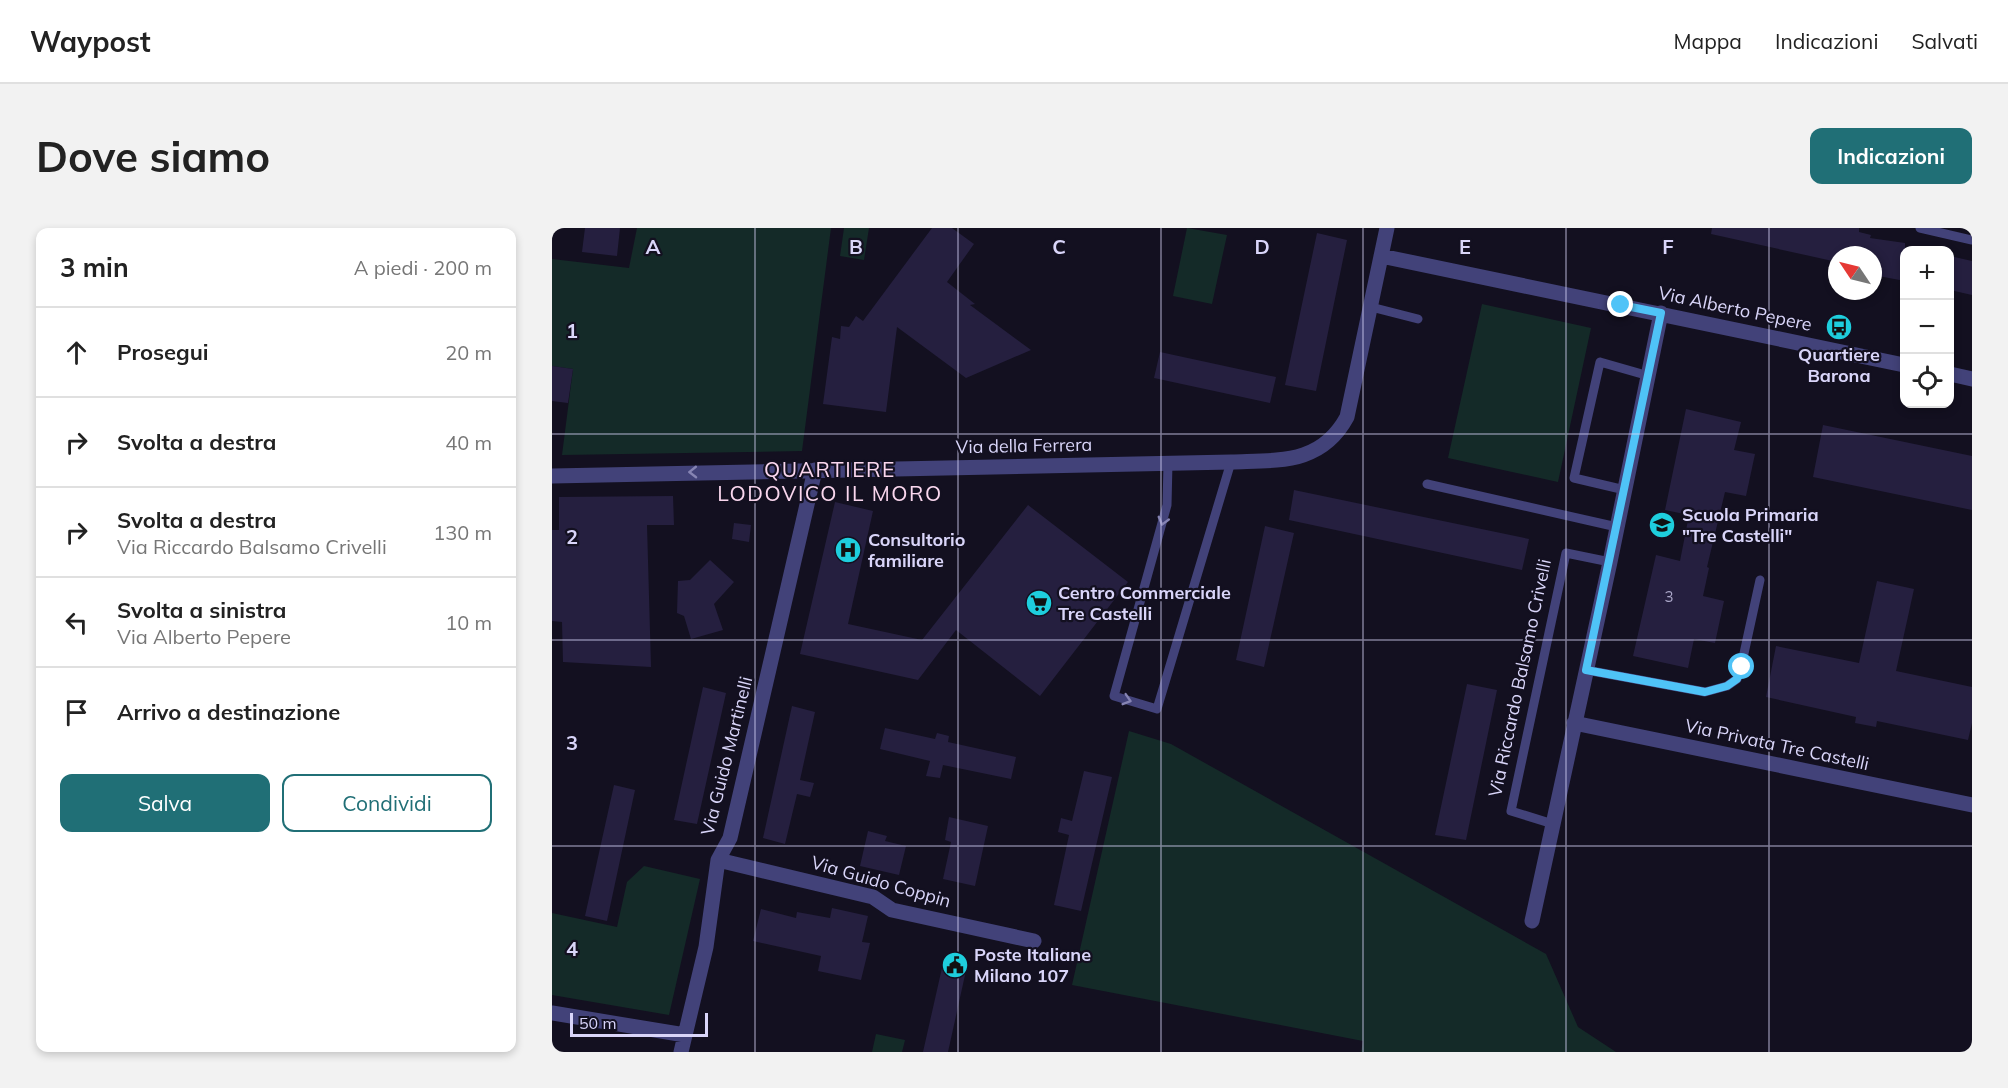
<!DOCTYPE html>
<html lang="it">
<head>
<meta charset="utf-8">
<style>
	:root { --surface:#fff; --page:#f2f2f2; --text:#222; --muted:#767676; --line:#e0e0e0; --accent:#206f76 }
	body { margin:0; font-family:Mulish,sans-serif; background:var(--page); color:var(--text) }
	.controls { position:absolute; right:18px; top:18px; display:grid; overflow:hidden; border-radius:12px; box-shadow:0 3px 9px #0003 }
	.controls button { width:54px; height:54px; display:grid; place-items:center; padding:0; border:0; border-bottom:2px solid var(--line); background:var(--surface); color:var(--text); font:30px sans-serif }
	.compass { position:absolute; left:1276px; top:18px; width:54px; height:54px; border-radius:50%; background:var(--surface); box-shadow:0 3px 9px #0003; rotate:305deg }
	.scale { position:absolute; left:18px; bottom:15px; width:138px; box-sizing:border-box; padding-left:6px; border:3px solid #d9d5f9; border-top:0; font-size:16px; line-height:21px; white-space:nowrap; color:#d9d5f9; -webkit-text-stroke:4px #131020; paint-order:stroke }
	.stop { position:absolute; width:18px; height:18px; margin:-14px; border:4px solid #4fc3f7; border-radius:50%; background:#fff }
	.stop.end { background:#4fc3f7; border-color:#fff; box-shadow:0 2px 6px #0008 }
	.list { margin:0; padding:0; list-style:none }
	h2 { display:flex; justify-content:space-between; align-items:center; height:78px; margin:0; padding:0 24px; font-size:26px }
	h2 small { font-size:20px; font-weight:400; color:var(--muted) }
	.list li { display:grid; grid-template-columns:39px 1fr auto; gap:18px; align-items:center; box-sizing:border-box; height:90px; padding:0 24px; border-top:2px solid var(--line) }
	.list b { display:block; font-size:22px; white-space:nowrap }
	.list p { margin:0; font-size:20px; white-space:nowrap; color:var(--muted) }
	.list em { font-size:20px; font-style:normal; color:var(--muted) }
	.actions { display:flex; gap:12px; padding:18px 24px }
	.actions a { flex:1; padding:14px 0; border:2px solid var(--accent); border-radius:12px; text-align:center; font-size:21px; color:var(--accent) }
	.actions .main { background:var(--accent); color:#fff }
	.icon { flex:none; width:33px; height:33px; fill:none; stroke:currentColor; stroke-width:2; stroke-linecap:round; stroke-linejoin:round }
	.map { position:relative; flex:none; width:1420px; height:824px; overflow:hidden; border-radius:12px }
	header { display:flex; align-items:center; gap:36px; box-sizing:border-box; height:84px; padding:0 30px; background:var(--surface); border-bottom:2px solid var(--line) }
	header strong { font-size:28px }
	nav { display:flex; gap:33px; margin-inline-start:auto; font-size:21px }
	.intro { display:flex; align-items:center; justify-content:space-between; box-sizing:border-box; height:144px; padding:0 36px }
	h1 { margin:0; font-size:42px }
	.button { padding:15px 27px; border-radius:12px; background:var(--accent); color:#fff; font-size:21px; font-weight:700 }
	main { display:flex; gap:36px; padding:0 36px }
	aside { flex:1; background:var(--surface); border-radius:12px; box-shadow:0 3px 9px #0003 }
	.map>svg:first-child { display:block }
	.green { fill:#142a28 }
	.building { fill:#251f3f }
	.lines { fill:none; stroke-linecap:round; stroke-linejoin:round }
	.lane { stroke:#424279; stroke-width:9 }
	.street { stroke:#424279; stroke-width:15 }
	.oneway { stroke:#8684b3 }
	.route { stroke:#4fc3f7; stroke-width:8 }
	.grid { fill:none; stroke:#d9d5f9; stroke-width:1.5; stroke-opacity:0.55 }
	.labels { text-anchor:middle; stroke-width:4.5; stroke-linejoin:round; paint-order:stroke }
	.number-label { font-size:15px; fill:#aca8ca }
	.street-label { font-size:18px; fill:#d9d5f9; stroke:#131020 }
	.poi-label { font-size:18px; font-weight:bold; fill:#d9d5f9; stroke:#131020; text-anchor:start }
	.quarter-label { font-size:21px; letter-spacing:1.5px; fill:#fad7ee; stroke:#131020 }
	.grid-label { font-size:20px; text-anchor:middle; font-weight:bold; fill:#d9d5f9; stroke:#131020; stroke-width:4.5; stroke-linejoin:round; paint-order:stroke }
</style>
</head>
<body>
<header>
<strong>Waypost</strong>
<nav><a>Mappa</a><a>Indicazioni</a><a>Salvati</a></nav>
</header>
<div class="intro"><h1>Dove siamo</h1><a class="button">Indicazioni</a></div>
<main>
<aside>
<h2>3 min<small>A piedi · 200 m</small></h2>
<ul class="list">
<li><svg class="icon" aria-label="ahead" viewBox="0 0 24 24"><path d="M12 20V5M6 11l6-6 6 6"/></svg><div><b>Prosegui</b></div><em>20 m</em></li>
<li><svg class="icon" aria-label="right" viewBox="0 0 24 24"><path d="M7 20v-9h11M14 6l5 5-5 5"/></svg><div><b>Svolta a destra</b></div><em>40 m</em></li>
<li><svg class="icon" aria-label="right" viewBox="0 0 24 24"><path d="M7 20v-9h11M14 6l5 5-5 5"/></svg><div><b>Svolta a destra</b><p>Via Riccardo Balsamo Crivelli</p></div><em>130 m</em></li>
<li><svg class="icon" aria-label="left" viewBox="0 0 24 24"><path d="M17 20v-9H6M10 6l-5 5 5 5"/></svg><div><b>Svolta a sinistra</b><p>Via Alberto Pepere</p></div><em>10 m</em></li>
<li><svg class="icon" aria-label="arrive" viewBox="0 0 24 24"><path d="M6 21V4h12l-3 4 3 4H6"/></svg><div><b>Arrivo a destinazione</b></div></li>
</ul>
<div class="actions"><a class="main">Salva</a><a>Condividi</a></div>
</aside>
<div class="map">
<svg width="1420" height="824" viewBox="0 0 1420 824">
	<rect width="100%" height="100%" fill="#131020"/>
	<path class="green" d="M85,0H279L250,223L10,227L21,141L0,138V31L77,40Z
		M292,0H317L312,32L288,28Z
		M635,0L675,7L660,76L621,68Z
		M930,76L1039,100L1006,254L896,230Z
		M577,503L619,516L994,726L1026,799L1064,824H809L811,813L520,757Z
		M92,638L148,651L117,787L0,767V685L65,699L75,654Z
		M324,806L353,812L350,824H320Z"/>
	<path class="building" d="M33,0H68L65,28L30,24Z
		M380,0H400L422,16L395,54L423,76L418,77L479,122L414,150L345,99L334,184L271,176L280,109L288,111L289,98L297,99L304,88L311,93Z
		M1160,0H1307V4L1319,7L1318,10L1353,15V53L1321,47V27H1285V34L1159,6Z
		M765,5L795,12L764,163L733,157Z
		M1398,28L1420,33V67L1398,62Z
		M608,124L724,149L718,175L602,150Z
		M0,138L21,141L16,175L0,173Z
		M1134,181L1189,194L1182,222L1203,226L1194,268L1173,264L1155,339L1157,340L1151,368L1172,373L1163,415L1142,411L1136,440L1081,428L1104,327L1128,333L1137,287L1113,282Z
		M1271,197L1420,228V282L1261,249Z
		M742,262L977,311L970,342L737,292Z
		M121,268L122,297H95L99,439L11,434L10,394L0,393V302H7V269Z
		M283,274L321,283L296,396L370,412L476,277L576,354L488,468L404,402L366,452L248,426Z
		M182,295L199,297L197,314L180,311Z
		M713,298L742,305L712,439L684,432Z
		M158,332L182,354L162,376L171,402L139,411L132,388L125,385L126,353L138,352Z
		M1325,353L1362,361L1344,443L1420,459V495L1416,512L1325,493L1324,499L1303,495L1304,489L1214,469L1224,418L1307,435Z
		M915,456L945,462L914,612L883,607Z
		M151,459L174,465L145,596L122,592Z
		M240,478L263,484L248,552L262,555L258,569L245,566L233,616L211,610Z
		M333,500L383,511L385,505L397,508L396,514L464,529L459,551L391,537L388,550L374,548L378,533L328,521Z
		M532,543L560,549L529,683L502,677L517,607L506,604L509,590L520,593Z
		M62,557L83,562L55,693L33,688Z
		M397,589L436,598L423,658L391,651L399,614L393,612Z
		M316,603L335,608L333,613L354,618L347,647L308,638Z
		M280,680L316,688L310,714L318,715L309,752L266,743L269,728L201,713L209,681L244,690L245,684L278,690Z
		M392,731L415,738L396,824H371Z"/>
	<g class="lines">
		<path class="lane" d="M1368,0L1420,12
			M819,79L866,91
			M616,235L615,277L562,468L605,481L679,234
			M875,256L1065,299
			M1073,262L1022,250L1048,134L1097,148
			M1034,442L1153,464L1175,458L1185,451L1189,439L1208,352
			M1001,596L959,583L1014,325L1058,334"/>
		<path class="street" d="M829,28L1352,137
			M1398,146L1420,151
			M0,248L679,234C726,232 769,237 795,189L835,0
			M1022,495L1420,577
			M166,632L321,669L340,682L482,713
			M980,693L1058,334L1109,85
			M0,785L133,807
			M129,824L154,719L166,632L178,610L263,242"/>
	</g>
	<defs><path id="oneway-chevron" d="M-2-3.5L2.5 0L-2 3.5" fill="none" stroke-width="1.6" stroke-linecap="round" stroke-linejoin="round" transform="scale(1.5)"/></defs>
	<g class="oneway">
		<use href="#oneway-chevron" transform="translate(141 244) rotate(179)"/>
		<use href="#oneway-chevron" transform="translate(611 293) rotate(105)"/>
		<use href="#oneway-chevron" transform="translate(575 472) rotate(17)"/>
	</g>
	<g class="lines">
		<path class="route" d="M1069,77L1109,85L1034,442L1153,464L1175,458L1185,451L1190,439"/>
	</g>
	<path class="grid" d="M203,0V824M406,0V824M609,0V824M811,0V824M1014,0V824M1217,0V824M0,206H1420M0,412H1420M0,618H1420"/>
	<defs>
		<symbol id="bus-disc" viewBox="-11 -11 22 22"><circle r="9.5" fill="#1ecedd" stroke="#131020"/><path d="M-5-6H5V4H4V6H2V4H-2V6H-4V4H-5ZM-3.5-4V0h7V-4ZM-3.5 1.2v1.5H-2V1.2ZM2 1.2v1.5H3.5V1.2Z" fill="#111"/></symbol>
		<symbol id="school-disc" viewBox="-11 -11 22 22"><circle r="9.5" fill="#1ecedd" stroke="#131020"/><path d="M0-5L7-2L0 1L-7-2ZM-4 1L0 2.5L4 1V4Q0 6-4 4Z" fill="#111"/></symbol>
		<symbol id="hospital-disc" viewBox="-11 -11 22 22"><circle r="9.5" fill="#1ecedd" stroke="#131020"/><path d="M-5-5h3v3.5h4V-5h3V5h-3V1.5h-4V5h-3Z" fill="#111"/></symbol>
		<symbol id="supermarket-disc" viewBox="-11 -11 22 22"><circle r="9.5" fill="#1ecedd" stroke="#131020"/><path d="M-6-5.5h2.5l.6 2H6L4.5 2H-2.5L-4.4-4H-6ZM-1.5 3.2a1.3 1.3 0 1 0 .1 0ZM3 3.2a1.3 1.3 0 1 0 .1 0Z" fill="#111"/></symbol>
		<symbol id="civic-disc" viewBox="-11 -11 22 22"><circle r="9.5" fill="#1ecedd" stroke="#131020"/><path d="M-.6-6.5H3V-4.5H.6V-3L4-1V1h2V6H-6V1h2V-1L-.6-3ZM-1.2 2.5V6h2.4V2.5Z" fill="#111"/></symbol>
	</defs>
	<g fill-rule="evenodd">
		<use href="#bus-disc" x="1272" y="84" width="30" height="30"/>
		<use href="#school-disc" x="1095" y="282" width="30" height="30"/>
		<use href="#hospital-disc" x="281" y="307" width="30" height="30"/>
		<use href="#supermarket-disc" x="472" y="360" width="30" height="30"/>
		<use href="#civic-disc" x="388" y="722" width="30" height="30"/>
	</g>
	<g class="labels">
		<g class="number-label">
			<text x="1117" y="374">3</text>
		</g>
		<g class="street-label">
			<text transform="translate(1183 81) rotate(12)" y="6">Via Alberto Pepere</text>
			<text transform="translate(472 218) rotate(-1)" y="6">Via della Ferrera</text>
			<text transform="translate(968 450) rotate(-78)" y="6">Via Riccardo Balsamo Crivelli</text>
			<text transform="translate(1225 517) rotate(12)" y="6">Via Privata Tre Castelli</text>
			<text transform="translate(175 528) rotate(-76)" y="6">Via Guido Martinelli</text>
			<text transform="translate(329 654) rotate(16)" y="6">Via Guido Coppin</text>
		</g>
		<g class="poi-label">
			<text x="1287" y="133" text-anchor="middle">Quartiere<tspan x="1287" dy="21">Barona</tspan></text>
			<text x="1130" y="293">Scuola Primaria<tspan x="1130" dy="21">"Tre Castelli"</tspan></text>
			<text x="316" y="318">Consultorio<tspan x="316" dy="21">familiare</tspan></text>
			<text x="506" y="371">Centro Commerciale<tspan x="506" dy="21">Tre Castelli</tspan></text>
			<text x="422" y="733">Poste Italiane<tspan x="422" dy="21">Milano 107</tspan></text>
		</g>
		<g class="quarter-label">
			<text x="278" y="249">QUARTIERE<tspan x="278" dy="24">LODOVICO IL MORO</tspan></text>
		</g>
	</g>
	<g class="grid-label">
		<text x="101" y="26">A</text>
		<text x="304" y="26">B</text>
		<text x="507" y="26">C</text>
		<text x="710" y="26">D</text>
		<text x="913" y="26">E</text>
		<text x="1116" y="26">F</text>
		<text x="20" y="110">1</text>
		<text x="20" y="316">2</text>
		<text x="20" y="522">3</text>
		<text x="20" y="728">4</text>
	</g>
</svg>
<div class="controls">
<button>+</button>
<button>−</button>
<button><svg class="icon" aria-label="locate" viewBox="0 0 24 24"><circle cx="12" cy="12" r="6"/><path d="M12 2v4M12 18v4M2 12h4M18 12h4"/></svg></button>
</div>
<svg class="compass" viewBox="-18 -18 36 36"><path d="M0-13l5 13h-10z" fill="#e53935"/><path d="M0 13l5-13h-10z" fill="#767676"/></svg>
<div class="scale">50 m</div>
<div class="stop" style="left:1190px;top:439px"></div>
<div class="stop end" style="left:1069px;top:77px"></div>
</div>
</main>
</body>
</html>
